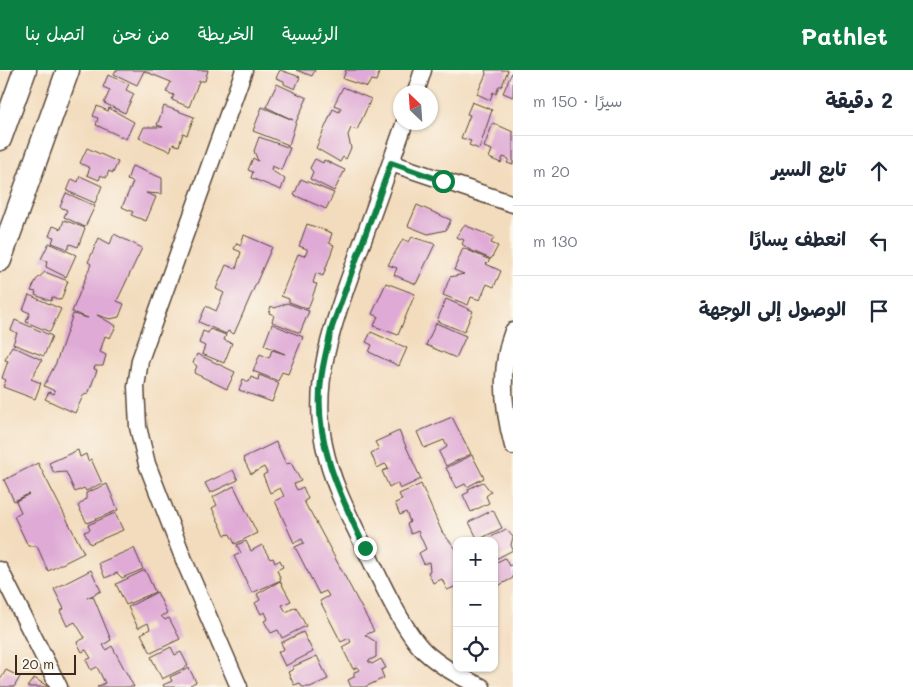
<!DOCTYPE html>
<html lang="ar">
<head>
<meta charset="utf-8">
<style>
	:root { --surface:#fff; --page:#f6f6f7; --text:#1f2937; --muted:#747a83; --line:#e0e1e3; --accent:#0b8043 }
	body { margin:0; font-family:Mali,"Playpen Sans Arabic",sans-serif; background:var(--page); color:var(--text); direction:rtl }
	.controls { position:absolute; right:15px; bottom:15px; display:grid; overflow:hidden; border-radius:10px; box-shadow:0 1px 4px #0004 }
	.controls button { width:45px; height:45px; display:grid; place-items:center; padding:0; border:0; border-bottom:1px solid var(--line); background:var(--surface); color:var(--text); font:25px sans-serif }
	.compass { position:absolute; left:393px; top:15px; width:45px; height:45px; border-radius:50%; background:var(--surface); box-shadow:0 1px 4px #0004; rotate:335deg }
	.scale { position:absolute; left:15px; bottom:12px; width:61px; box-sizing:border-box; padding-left:5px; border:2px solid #3b2a1e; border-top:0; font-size:14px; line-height:18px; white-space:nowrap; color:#3b2a1e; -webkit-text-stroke:4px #fbf7ec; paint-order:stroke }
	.stop { position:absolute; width:15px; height:15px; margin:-11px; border:4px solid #0b8043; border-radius:50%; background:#fff }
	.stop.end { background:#0b8043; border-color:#fff; box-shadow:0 1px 5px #0008 }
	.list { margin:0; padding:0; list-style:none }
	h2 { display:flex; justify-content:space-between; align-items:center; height:65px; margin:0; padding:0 20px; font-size:21px }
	h2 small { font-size:16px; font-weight:400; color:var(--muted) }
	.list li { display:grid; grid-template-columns:32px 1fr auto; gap:15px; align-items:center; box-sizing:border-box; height:70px; padding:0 20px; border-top:1px solid var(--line) }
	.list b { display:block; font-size:19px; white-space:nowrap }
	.list em { font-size:16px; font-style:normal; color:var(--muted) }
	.icon { flex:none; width:28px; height:28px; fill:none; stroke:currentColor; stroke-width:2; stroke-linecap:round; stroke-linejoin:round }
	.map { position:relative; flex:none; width:513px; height:617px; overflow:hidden; direction:ltr }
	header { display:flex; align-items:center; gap:30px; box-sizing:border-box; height:70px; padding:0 25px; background:var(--accent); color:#fff }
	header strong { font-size:24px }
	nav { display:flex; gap:28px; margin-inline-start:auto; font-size:18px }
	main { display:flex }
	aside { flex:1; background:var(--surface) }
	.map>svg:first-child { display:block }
	.building { fill:#dfaad6 }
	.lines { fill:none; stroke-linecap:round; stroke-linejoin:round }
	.minor-casing { stroke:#574536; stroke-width:19 }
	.secondary-casing { stroke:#574536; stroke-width:25 }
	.minor { stroke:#fff; stroke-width:16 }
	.secondary { stroke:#fff; stroke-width:22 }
	.route { stroke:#0b8043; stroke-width:6 }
</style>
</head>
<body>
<header>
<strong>Pathlet</strong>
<nav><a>الرئيسية</a><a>الخريطة</a><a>من نحن</a><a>اتصل بنا</a></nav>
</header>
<main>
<aside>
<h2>2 دقيقة<small>سيرًا · 150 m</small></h2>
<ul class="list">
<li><svg class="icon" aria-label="ahead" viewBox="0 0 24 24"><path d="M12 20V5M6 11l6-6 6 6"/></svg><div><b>تابع السير</b></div><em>20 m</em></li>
<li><svg class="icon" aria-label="left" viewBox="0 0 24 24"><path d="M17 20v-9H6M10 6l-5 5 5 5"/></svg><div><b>انعطف يسارًا</b></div><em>130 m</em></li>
<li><svg class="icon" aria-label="arrive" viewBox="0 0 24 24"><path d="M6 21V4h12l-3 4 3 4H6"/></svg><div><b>الوصول إلى الوجهة</b></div></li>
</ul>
</aside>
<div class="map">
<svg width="513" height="617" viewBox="0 0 513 617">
	<rect width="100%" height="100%" fill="#fbf7ec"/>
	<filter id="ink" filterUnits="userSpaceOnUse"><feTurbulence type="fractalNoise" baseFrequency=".02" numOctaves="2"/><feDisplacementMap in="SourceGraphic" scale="10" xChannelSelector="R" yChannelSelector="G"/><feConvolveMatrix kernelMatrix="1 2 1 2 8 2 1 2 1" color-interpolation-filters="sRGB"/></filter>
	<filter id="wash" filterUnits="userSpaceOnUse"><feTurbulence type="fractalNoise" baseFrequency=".0096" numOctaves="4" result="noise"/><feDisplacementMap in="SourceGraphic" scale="20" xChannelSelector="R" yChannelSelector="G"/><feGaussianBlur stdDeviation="1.12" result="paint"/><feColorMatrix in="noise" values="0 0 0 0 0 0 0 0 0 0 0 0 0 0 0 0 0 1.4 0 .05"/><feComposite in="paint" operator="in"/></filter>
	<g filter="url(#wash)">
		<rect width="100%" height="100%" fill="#f3dcbd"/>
		<g id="blocks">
			<path class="building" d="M116,0H208L205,11H199L189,37L172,30L174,25L166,22L171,12L144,1L137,15L114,4Z
				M280,0L300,7L295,19L284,14V11L276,8Z
				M296,0H315L312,6Z
				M346,0H380L376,11L371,10L367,17L343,9Z
				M485,0H508L502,16H499L496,24L493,22L490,30L477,24L486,4Z
				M513,0V27L503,23Z
				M108,5L129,14L126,20L134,24L125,43L104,33L110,20L103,17Z
				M277,14L307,28L296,52L289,75L253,61L262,37L293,50L266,37Z
				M343,17L371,29L357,60L351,58L348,65L351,78L346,89L343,87L340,92L316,78L333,39L339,42L341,38L334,35Z
				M472,32L492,40L479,79L469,75L471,71L461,68L470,45L467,44Z
				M97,36L108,41L109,38L134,52L126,69L96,55L98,48L93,46Z
				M164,36L194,47L187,65L183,63L179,76L173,74L170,81L139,68L144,57H163L157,55Z
				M493,53L513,62V95L507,93L509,89L503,87L501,93L489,88L492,80L484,77Z
				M259,67L290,78L281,100L272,96L271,100L285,109L281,120L251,108L253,102L248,100L253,88L258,91L254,81Z
				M87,78L118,92L113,103L109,101L106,108L101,105L99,110L87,105L90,98L80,93Z
				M315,89L323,93L324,90L345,100L334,121L310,109L313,102L310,98Z
				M132,96L162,108V124L146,123L156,127L146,151L131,145L133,142L122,137L133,112L127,110Z
				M80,106L102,116L95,133L67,121L72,109L78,112Z
				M301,109L334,123L326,139L294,125Z
				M66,123L95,136L85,157L64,147L67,140L60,137Z
				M417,135L451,150L446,160L428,164L408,156Z
				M64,150L85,158L78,177L70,174L68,179L52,173L54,167L49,166L53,156L61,159Z
				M307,154L332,163L329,173L334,175L323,206L316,203L313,213L317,214L308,239L289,232V229L281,226L298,184L304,186L307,182V179L299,176Z
				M464,155L494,167L491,173L498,176L491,189L470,180L462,174L464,170L456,167Z
				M114,164L142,178L117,231L124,234L119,247L110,249L97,245L116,256L110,268L105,266L100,282L106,285L103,296H95L94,299L97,300L89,322L83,326L75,343L45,329L49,322L54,324L55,321L44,316L56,293L73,244L88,248L72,242L91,194L88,192L99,168L110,174Z
				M244,165L272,177L234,264L228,261L226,264L199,252L206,236L216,241L224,223L216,219L226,195L236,199L241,182L234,179L237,173L240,176Z
				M412,167L435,174L416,214L394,205L397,198L388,195L403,169L409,172Z
				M49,173L76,185L66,207L46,197L47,191L41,189Z
				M463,178L490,190L486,194L501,201L494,217L487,214L480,230L471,227L468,235L443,225L450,207L464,204L454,200Z
				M45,202L68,211L61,230L52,227L51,231L35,225L36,222L31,221L36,210Z
				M386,213L415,224L398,265L374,256L378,246L372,244Z
				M29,225L61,239L50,262L26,252L30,243L23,240Z
				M446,229L473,241L464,262L437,251Z
				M287,233L309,241L300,263L272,252L274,245L269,243L271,236L275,238Z
				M15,250L52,266L44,286L13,274L17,263L11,260Z
				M436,253L466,266L456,288L426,275Z
				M272,254L303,267L288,304L282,302L278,311L253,301L260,284L269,288L272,280L285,284L264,275Z
				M210,259L226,265L224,270L232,273L224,293L202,284L205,276L199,273L203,261L208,263Z
				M371,262L407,278L399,296L369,282L372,275L366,272Z
				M12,276L42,290L31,309L41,313L35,329L3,317L6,310L2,308L8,291L5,290Z
				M197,284L235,302L227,319L194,303L197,296L193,293Z
				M259,305L279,313L272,332L239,320L243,309L249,312L251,307L258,310Z
				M452,347L471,384L446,396L439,382L447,377L444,370L424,378L417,362Z
				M399,361L421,409L400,419L397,413L389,417L382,401L388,399L387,396L385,394L377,398L371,383L379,379L375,372Z
				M276,372L286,394L291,393L301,411L294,414L297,420L303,417L308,429L304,431L309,441H310L374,561L365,565L376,572V587L368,591L372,594L381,589L386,598L381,600L384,608L365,617H351L348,610L354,607V602L360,600L358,597L353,599L342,577L351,572L349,568L341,572L320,531L329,526L326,521L319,524L295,477L304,473L302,469L294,473L275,431L284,426L280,418L270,423L263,405L267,403L264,397L251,404L243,388Z
				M78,380L80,387L86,384L88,391L91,389L102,413L86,421L84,418L75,422L66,402L54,403L49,393Z
				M472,385L484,408L467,417L465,414L457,418L446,398Z
				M38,393L84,483L48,501L37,476H28L14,446L21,442L16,431L29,424L14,431L4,410Z
				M233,400L238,410L210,423L205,413Z
				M483,412L491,422L486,426L489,433L471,442L463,425L469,422L468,419Z
				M107,414L118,440L87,453L78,436L86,429V423Z
				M421,414L442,462L457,480V516L447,520L442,509L433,513L428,502L430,501L429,492L424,494L419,483L426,479L418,461L411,464L407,454L410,452L406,442L400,445L395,433L402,430L399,424Z
				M234,416L257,463L235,474L230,464L225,465L212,438L217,435L213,427Z
				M493,440L502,458L478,470L469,452Z
				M115,443L123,460L90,474L84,462L90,460L88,455Z
				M506,459L513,467L511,475L513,480L494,490V471H484Z
				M246,471L251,481L262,475L270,489L273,488L275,493L280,490L283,497L277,500L281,510L252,523L234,486L241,483L237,475Z
				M134,478L143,499L122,508L117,503L105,508L99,493Z
				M505,488L509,496L513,494V508L494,518L495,493Z
				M91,500L101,521L87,528L93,526L111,570L103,575L106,580L112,576L134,617H97L105,613L97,597L91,600L86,590L91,588L86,580L82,582L77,572L85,568L75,552L67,556L60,541L64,539L54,519Z
				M145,500L155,522L126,535L116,514Z
				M280,511L291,531L282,535L286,542L296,537L306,556L282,568L278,560L271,563L264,551L268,549L265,542L261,544L255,533L260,530L257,524Z
				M157,522L167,543L161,546L165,550L169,548L180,569L151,583L141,564L150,559L148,553L138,558L128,537Z
				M303,562L313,582L285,596L278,582L284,579L281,573Z
				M171,577L175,585L181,582L188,596L162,609L151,587Z
				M317,586L328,609L310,617H302L300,613L294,615L288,602L294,599L292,597Z
				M189,598L196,612L190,615L191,617H164L163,615L172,611L170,607Z
				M6,600L20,607L14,617H0V610Z
				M34,608L49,617H27Z"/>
		</g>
	</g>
	<g filter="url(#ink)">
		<use href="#blocks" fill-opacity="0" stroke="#574536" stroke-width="1"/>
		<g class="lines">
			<defs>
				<path id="minor" d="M416,22L423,0
					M405,52C390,95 375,138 359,181C337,244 310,306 324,375C332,416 354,455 372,493C384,518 405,562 424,581C440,596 462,608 482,617
					M391,93L513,134
					M513,261C499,297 503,339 513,376
					M0,500L59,617
					M239,617L186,495L147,394L138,357L136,317L140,290L244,0"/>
				<path id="secondary" d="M0,69L25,0
					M0,190L68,0"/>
			</defs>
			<use href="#minor" class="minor-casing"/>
			<use href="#secondary" class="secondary-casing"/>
			<use href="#minor" class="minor"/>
			<use href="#secondary" class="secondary"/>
		</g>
	</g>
	<g class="lines" filter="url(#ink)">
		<path class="route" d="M365,478C340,425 313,370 321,310C323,292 328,274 332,257L391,93L443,111"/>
	</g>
</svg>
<div class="controls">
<button>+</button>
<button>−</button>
<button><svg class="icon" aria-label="locate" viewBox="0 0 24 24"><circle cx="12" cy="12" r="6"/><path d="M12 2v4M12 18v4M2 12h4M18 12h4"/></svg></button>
</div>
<svg class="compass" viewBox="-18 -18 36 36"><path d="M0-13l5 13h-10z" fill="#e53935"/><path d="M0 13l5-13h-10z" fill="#747a83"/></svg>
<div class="scale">20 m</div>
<div class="stop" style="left:443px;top:111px"></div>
<div class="stop end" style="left:365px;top:478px"></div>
</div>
</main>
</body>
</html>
